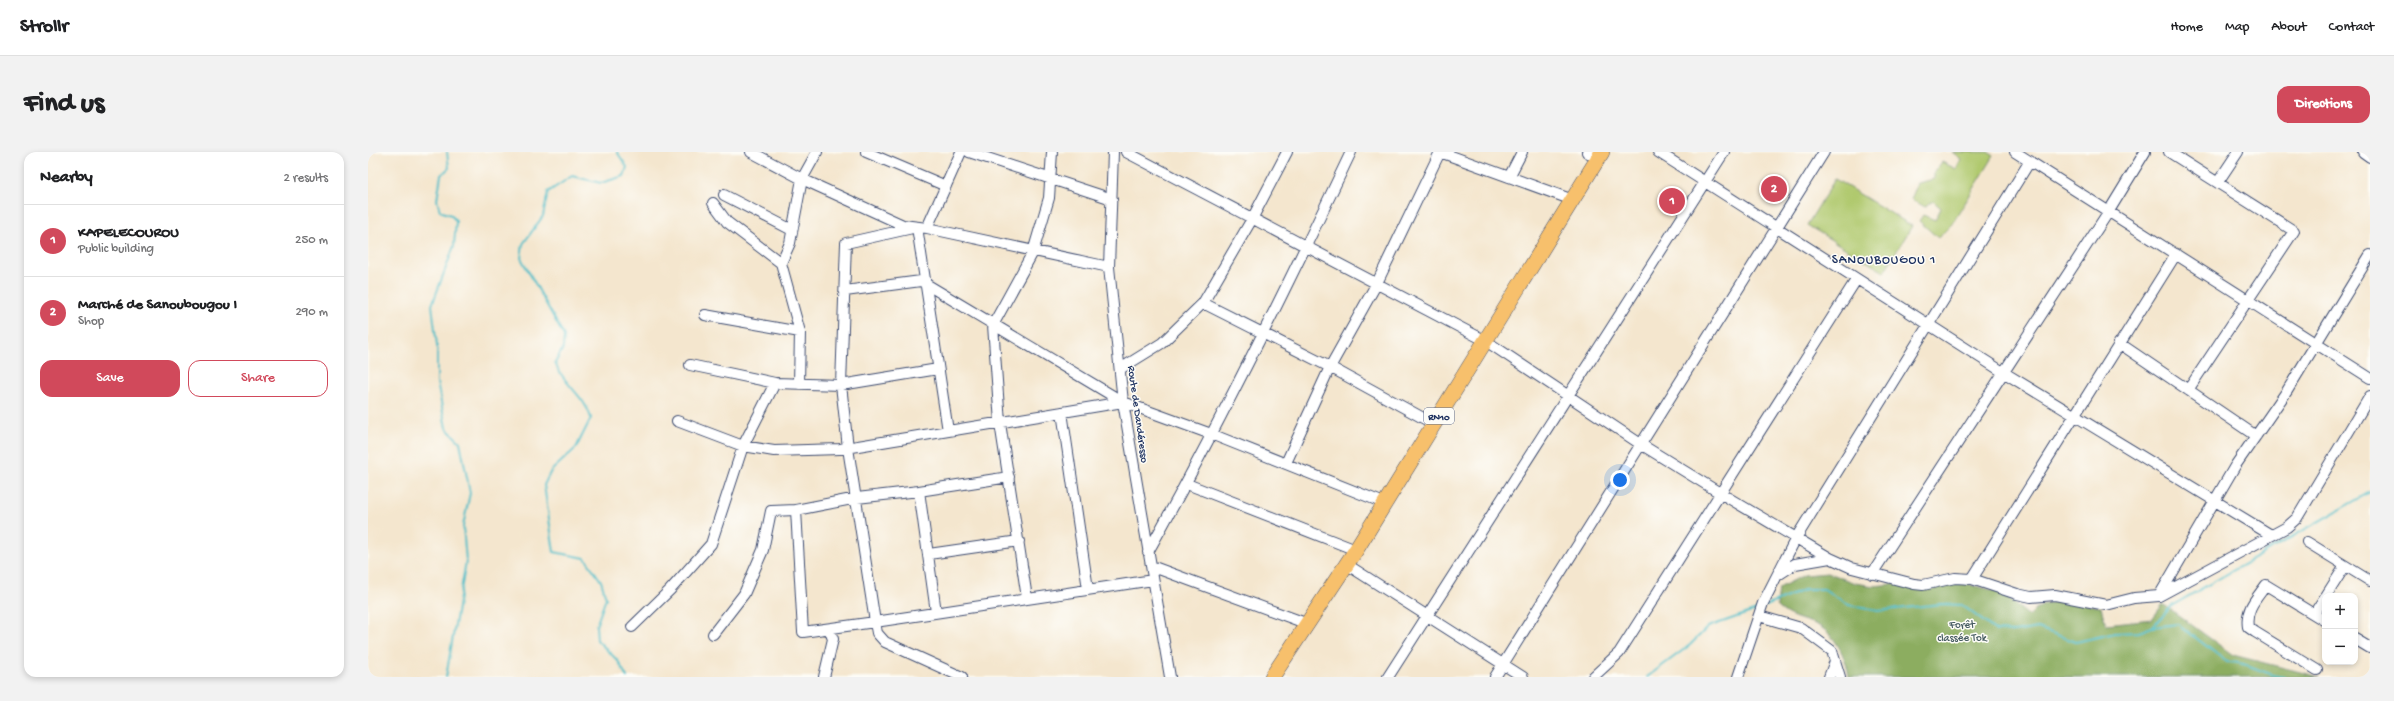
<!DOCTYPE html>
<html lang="en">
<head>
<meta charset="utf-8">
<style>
	:root { --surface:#fff; --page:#f2f2f2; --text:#202124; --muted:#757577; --line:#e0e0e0; --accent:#d1495b }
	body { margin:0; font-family:"Gochi Hand",sans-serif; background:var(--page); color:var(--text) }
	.controls { position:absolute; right:12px; bottom:12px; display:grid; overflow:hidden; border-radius:8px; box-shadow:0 2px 6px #0003 }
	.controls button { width:36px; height:36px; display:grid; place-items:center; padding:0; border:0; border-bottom:1px solid var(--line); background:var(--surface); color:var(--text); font:20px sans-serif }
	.you { position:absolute; left:1252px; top:328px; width:14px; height:14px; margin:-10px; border:3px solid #fff; border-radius:50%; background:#1a73e8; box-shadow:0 0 0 6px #1a73e833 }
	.badge { display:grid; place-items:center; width:26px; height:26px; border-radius:50%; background:var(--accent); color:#fff; font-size:13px; font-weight:700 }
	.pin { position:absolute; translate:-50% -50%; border:2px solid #fff; box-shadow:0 1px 4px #0006 }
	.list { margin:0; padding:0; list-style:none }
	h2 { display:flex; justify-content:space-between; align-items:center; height:52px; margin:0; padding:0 16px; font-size:17px }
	h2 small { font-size:13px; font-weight:400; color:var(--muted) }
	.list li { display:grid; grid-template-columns:26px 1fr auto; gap:12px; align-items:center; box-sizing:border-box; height:72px; padding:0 16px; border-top:1px solid var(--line) }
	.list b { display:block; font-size:15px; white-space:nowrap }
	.list p { margin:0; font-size:13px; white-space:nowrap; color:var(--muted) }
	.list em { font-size:13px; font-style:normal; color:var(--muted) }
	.actions { display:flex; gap:8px; padding:12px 16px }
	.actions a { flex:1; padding:9px 0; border:1px solid var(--accent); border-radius:12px; text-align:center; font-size:14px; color:var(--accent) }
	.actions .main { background:var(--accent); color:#fff }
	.map { position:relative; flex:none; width:2002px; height:525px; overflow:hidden; border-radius:12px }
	header { display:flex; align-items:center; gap:24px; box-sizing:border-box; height:56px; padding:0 20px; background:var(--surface); border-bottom:1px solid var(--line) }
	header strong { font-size:19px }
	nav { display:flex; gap:22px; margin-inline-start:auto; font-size:14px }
	.intro { display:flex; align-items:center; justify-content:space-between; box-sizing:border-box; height:96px; padding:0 24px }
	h1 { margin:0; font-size:28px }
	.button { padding:10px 18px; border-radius:12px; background:var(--accent); color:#fff; font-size:14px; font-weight:700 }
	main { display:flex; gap:24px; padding:0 24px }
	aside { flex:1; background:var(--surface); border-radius:12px; box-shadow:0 2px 6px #0003 }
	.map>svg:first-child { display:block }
	.green { fill:#b0c96e; stroke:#667c66 }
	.forest { fill:#8cad61; stroke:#546e60 }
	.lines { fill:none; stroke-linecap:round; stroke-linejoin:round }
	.stream { stroke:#50bec9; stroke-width:2 }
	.minor-casing { stroke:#3c4a6f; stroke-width:12 }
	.highway-casing { stroke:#3c4a6f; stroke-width:16 }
	.minor { stroke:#fff; stroke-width:10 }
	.highway { stroke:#f7c06c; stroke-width:15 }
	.labels { text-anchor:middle; stroke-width:3; stroke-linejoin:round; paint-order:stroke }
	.shield { fill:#fdfcf7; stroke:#5f6c8c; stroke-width:1 }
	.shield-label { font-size:10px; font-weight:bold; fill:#1b2f5e }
	.street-label { font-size:11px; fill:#1b2f5e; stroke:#fdfcf7 }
	.park-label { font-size:11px; fill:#485d63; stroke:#fdfcf7 }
	.quarter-label { font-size:13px; letter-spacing:1px; fill:#1b2f5e; stroke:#fdfcf7 }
</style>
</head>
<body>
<header>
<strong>Strollr</strong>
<nav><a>Home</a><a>Map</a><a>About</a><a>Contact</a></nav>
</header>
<div class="intro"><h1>Find us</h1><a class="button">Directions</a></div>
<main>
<aside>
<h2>Nearby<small>2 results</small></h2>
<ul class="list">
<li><span class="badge">1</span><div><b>KAPELECOUROU</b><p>Public building</p></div><em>250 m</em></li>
<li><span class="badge">2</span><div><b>Marché de Sanoubougou I</b><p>Shop</p></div><em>290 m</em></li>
</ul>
<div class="actions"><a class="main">Save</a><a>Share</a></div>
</aside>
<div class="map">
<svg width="2002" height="525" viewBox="0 0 2002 525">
	<rect width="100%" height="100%" fill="#fdfcf7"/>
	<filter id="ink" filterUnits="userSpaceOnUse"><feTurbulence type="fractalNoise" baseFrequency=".025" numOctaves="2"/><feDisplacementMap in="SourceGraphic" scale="8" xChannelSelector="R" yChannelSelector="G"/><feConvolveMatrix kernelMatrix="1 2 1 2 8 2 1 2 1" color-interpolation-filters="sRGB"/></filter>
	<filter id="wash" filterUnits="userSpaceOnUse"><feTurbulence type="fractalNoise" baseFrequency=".012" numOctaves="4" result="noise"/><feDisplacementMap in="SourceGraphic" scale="16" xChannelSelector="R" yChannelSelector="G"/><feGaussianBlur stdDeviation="0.9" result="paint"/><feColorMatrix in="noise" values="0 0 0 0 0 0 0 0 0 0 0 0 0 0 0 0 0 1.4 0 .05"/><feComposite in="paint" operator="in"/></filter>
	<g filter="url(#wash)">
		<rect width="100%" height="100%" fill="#f4e6ce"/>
		<path class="green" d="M1584,0H1620L1626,4L1584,72L1570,86L1551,69L1555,63L1567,68L1573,56L1565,49L1557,55L1543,47L1550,31L1566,27V20L1574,10L1588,17L1593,7Z
			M1467,27L1544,74L1516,120L1439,73Z"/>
		<path class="forest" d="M1460,421L1487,431L1506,434L1525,432L1564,438L1595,431L1633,440L1661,464C1681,441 1706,451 1733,455L1738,472L1784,467L1795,452L1865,503L1952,525H1481C1478,505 1467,481 1447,472C1433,467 1420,465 1409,454L1411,436L1436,423Z"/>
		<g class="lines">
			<path class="stream" d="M249,0L259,15L256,24L233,31L204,24L180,40L175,64L155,92L153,106L196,184L195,196L187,211C195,232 217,244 223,266L208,296L183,319L176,333L186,400L217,406L233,429L238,446L228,474L229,488L250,509L259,525
				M1398,454L1438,437H1456L1481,453L1510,459L1573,452L1594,453L1628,479L1646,480L1670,476L1708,490L1747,481L1771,480L1784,475L1810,472L1859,510C1880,509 1895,523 1916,525
				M1784,475L1805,453L2002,340
				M78,525L98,409L95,374L102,341L92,290L78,276L69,230V194L64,153L86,94L88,69L83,63L72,59L69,48L73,23L81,16L79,0
				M1279,525L1322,493L1340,475L1389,458"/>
		</g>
	</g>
	<g filter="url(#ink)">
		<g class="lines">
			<defs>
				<path id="minor" d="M383,0L434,27L535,73L559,76L741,115
					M498,0L578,34
					M601,0L744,47
					M745,0L741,115L755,250L802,525
					M758,0L1118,189L1274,293L1352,341L1462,406L1484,416L1546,432L1555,433L1587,426L1604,427L1649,442L1663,445L1687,443L1738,453L1766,446L1791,444L1919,375L1929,366L2002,244
					M1072,0L1205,48
					M1219,0L1230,6
					M1290,0L1635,220L1903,383
					M1647,0L2002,226
					M1801,0L1926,79L1820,238
					M1995,0L2002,5
					M1141,25L1154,0
					M1850,30L1870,0
					M356,43L424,78
					M345,51L359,70L413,111
					M559,76L593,0
					M835,151L962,215L1066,272
					M337,163L432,180
					M1751,191L1888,284
					M322,213L407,231L473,233L570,217
					M752,217L794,191L835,151L884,67L919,0
					M431,232L432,180L413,111L422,91L434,27L449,0
					M755,250L843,282L1016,351
					M694,260L720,437
					M309,269L375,294L406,299L472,297L755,250L553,129L477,139
					M580,279L549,75L478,91L473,233L480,296L507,470L785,428
					M918,311L962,215L1009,131L1072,0
					M819,332L988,398
					M551,339L489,346L428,358L435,480L507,470L509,481L517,490L594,525
					M1939,390L2002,429
					M780,400C853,270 919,135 983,0
					M561,402L651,389
					M978,412L1155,525
					M783,414L940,472
					M1504,422L1741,59L1777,0
					M1410,423L1427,412L1462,406
					M1604,427L1808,102
					M1791,444L1867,314L1919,239L2002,103
					M1958,444L1977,414
					M659,446L632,271L625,173L665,100L681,46L684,0
					M568,460L551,339L641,325
					M1946,462L1957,445
					M1391,464L1433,476L1464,499L1472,525
					M264,475L302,438L343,392L375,294L407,231
					M345,482L376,442L395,398L403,359L428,358
					M1987,487L2002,496
					M1949,518L1887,480L1880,475C1877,457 1889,446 1898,433L1957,469
					M456,525L465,487L461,477
					M1020,525L1356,0
					M1127,525L1456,0
					M1225,525L1251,501L1488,128
					M1370,525L1395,451L1428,386L1662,9
					M1461,525L1467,509"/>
				<path id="highway" d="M904,525L988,398L1234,0"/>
			</defs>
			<use href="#minor" class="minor-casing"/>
			<use href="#highway" class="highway-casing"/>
			<use href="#minor" class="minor"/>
			<use href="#highway" class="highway"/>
		</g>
	</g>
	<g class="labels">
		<rect class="shield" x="1056" y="256" width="30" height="16" rx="3"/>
		<g class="shield-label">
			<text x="1071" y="268">RN10</text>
		</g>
		<g class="street-label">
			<text transform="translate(771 262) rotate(82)" y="4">Route de Dandéresso</text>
		</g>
		<g class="park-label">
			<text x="1594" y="476">Forêt<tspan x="1594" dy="13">classée Tok</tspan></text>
		</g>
		<g class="quarter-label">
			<text x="1516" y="111">SANOUBOUGOU 1</text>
		</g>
	</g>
</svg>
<div class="controls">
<button>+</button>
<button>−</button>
</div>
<div class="you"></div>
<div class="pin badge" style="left:1304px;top:49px">1</div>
<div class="pin badge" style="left:1406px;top:37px">2</div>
</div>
</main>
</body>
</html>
